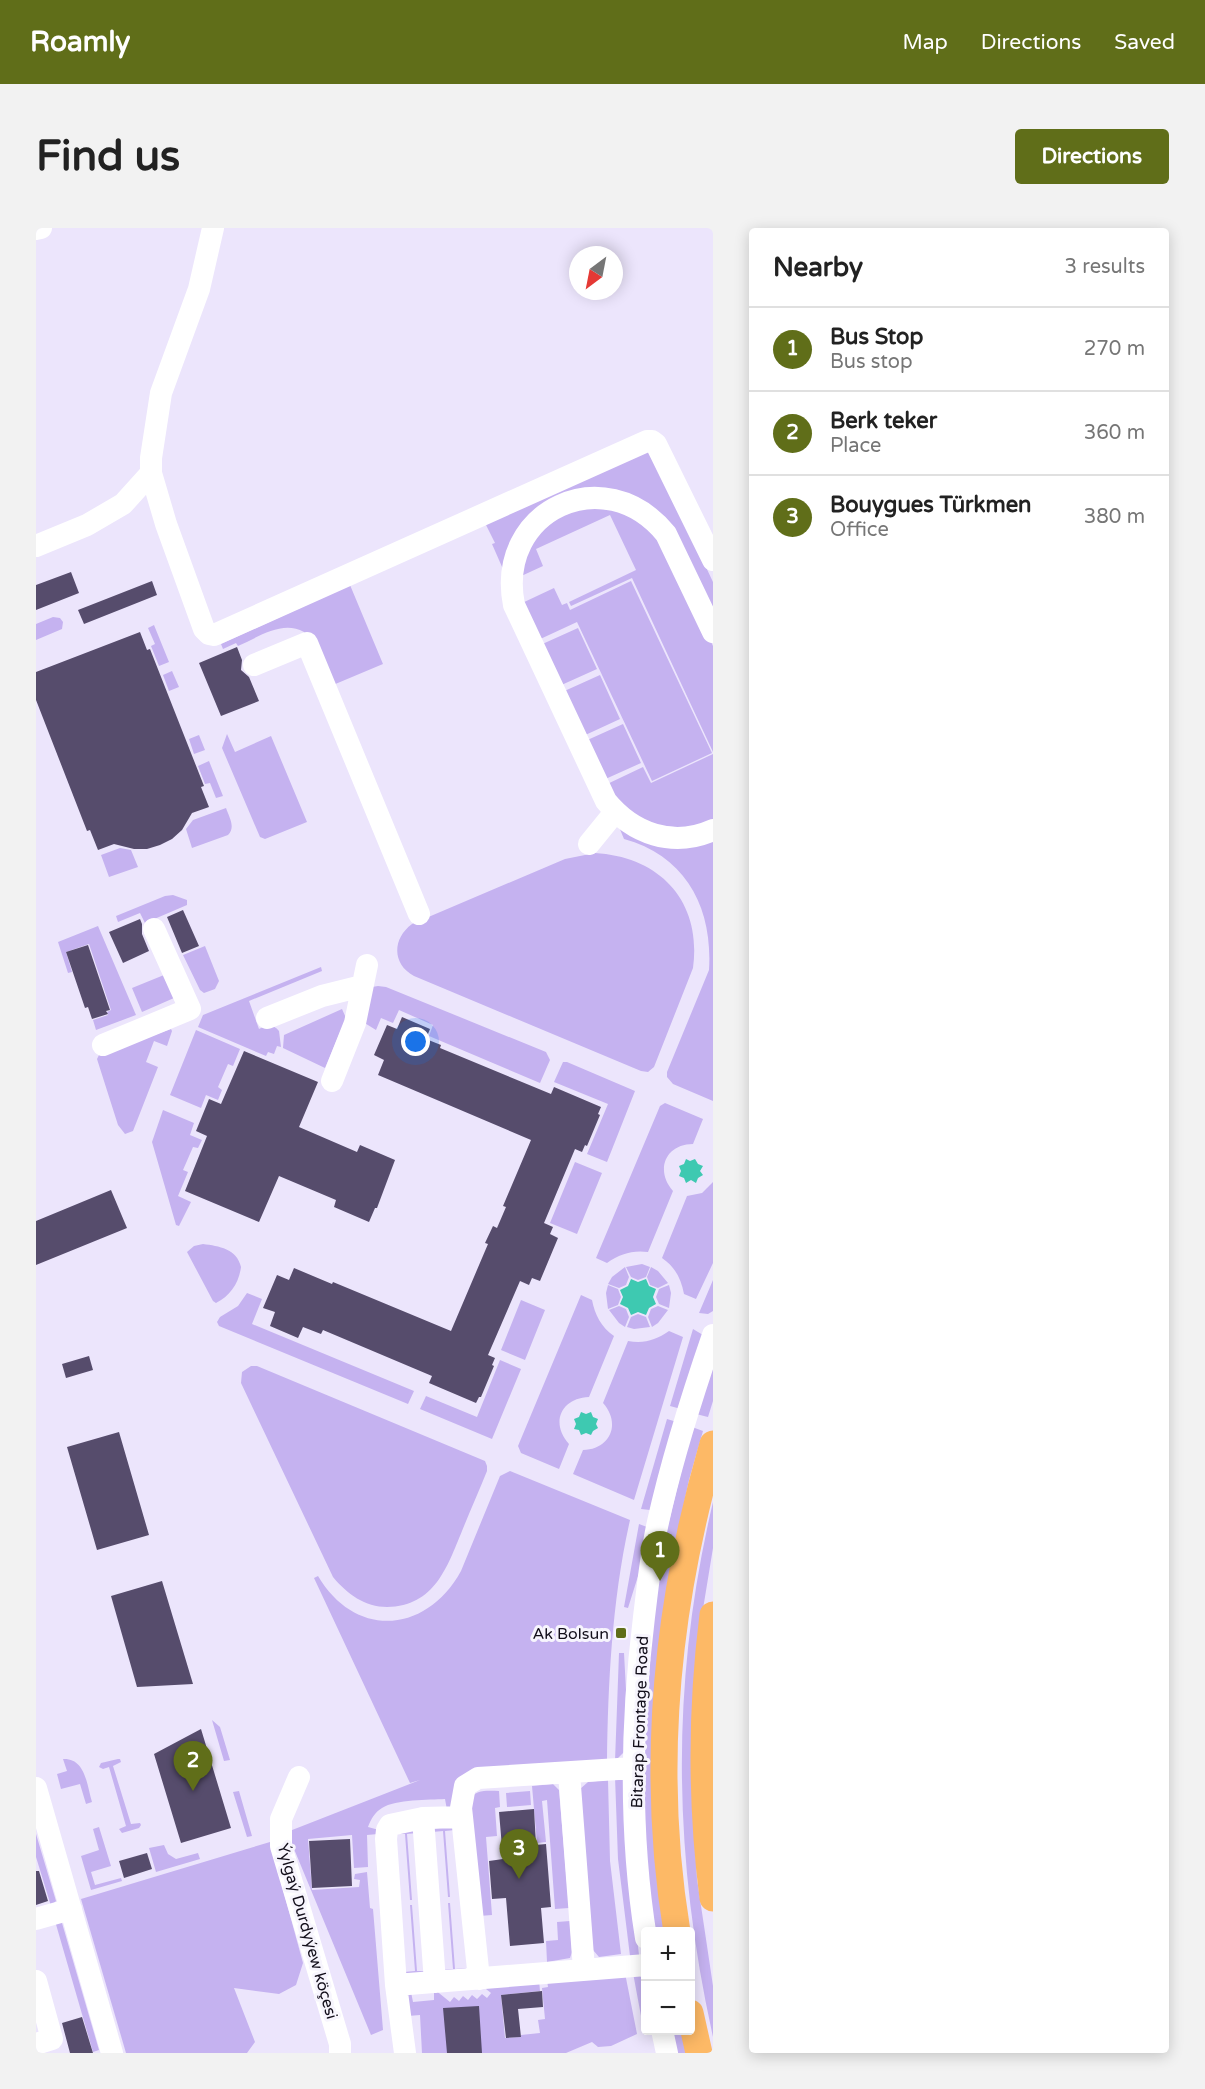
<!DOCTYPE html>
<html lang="en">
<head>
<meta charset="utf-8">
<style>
	:root { --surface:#fff; --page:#f2f2f2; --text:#222; --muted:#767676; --line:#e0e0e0; --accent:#606e19 }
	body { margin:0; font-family:"Varela Round",sans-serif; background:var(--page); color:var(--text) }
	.controls { position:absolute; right:18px; bottom:18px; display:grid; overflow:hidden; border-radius:6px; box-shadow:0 3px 15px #0003 }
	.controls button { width:54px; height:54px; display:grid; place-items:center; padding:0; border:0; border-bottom:2px solid var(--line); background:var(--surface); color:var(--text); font:30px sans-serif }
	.compass { position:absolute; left:533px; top:18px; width:54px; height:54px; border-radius:50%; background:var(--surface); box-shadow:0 3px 15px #0003; rotate:212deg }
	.you { position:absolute; left:380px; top:814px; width:21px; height:21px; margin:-15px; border:4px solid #fff; border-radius:50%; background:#1a73e8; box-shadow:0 0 0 9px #1a73e833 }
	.badge { display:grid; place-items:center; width:39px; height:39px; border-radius:50%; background:var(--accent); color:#fff; font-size:20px; font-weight:700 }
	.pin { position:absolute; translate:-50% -50px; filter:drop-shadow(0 2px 3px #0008) }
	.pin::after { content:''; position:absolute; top:32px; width:21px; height:18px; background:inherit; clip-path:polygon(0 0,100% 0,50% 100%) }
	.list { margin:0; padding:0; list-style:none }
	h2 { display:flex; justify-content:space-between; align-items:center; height:78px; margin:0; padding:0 24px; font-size:26px }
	h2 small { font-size:20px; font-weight:400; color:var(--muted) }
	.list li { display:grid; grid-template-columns:39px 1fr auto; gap:18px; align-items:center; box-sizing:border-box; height:84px; padding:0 24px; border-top:2px solid var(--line) }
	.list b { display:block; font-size:22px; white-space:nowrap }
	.list p { margin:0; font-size:20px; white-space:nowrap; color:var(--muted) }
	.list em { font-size:20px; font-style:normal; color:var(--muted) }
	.map { position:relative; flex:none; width:677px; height:1825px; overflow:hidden; border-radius:6px }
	header { display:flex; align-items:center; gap:36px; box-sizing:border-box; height:84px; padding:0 30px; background:var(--accent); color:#fff }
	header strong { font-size:28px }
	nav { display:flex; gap:33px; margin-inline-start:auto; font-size:21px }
	.intro { display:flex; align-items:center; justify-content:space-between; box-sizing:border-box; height:144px; padding:0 36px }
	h1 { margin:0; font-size:42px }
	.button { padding:15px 27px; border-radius:6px; background:var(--accent); color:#fff; font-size:21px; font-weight:700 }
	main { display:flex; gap:36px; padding:0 36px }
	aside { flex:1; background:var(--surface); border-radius:6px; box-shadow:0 3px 15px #0003 }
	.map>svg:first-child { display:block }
	.green { fill:#c5b2f0 }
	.water { fill:#3ec9b1 }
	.building { fill:#564c6c }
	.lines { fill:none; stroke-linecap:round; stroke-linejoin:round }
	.minor { stroke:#fff; stroke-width:22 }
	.major { stroke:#fdb966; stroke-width:27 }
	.poi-dot { fill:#606e19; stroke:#f7f5fd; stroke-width:2 }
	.labels { text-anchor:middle; stroke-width:6; stroke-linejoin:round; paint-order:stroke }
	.poi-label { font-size:16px; fill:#120e1a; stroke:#f7f5fd; text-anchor:end }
	.street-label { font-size:16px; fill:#120e1a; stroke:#f7f5fd }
</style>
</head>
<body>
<header>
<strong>Roamly</strong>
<nav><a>Map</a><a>Directions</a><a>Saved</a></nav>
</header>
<div class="intro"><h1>Find us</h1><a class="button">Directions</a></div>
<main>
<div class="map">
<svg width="677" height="1825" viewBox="0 0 677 1825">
	<rect width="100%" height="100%" fill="#ece5fc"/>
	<path class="green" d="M614,220L677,354V391L635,303L536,266L470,348L456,316L459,315L449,295Z
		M537,279L592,283L631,320L677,418V524L596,350L535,378L533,374L600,342L574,287L500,321L507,338L481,350L494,311Z
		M595,353L676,525L616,553L541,394L500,413L484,376L518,360L526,377L531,375L534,382Z
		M314,357L347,436L297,457L268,404C246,392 223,409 202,418L200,415L187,421L185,416Z
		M17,389L24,390L27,394L26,401L0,412V396Z
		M118,397L133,434L123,438L115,418L119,416L112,400Z
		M542,400L561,441L521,459L502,418Z
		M136,443L143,459L133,463L127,447Z
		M564,447L584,491L545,509L524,465Z
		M587,496L605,535L565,553L547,514Z
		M191,506L199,524L235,508L271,594L229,611L224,609L186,520Z
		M163,507L169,522L158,526L153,511Z
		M677,526V595L660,601L606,596L567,558L607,539L615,555Z
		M173,533L187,568L180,570L174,555L169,556L162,538Z
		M190,580C193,589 200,599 192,607L156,620L150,601L157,592Z
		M581,594L677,607V873L637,856L631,849V844L673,742C677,680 650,628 588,611Z
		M84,620L95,622L102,639L73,649L65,627Z
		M559,625C625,629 666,674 657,740L618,839L612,844L605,843L378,748C356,736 356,711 376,696L529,631Z
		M137,667L151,672V677L109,695L104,685L82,694L80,688L129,668Z
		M62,698L100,787L60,802L57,792L72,787L71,784L75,782L53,716L30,724L36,744L32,745L22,714Z
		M169,718L183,753L179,761L168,765L164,762L147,727Z
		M285,739L286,743L213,773L223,801C232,797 237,796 243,803L245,819L241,818L238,826L232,824L230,828L162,799L167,787Z
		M128,747L138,770L106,784L96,760Z
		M342,758L350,759L510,824L514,832L504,855L393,808L397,797L363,782L357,795L345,790L340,802L327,794L336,759Z
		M306,781L310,790L289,840L247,820L248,807Z
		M135,801L136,803L131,818L118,813L110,834L122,839L97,903L89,906L82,897L61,831L63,827Z
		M160,802L204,821L197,838L192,836L182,859L186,862L182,872L170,867L165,880L134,867Z
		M527,834H531L599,863L571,934L551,926L572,876L518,854Z
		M629,875L667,891L657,916C629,916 619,943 637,963L612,1024C596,1022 584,1026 571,1035L560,1030L624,878Z
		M127,882L158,895L154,907L166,912L162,920L157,919L147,942L152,944L142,968L155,974L143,998L140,997L116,914Z
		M539,934L566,945L541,1006L514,995Z
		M677,954V1035L660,1071L648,1066C645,1050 639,1039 626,1030L651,968L666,965Z
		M167,1016C183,1018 201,1021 205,1039C203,1055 194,1068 180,1075L177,1073L151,1024L158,1018Z
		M606,1036L614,1039L610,1049L602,1052L595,1049L590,1039Z
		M589,1039L593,1049L590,1057L583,1060L572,1056L576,1049Z
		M615,1039L622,1043L632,1055L622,1060L614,1057L611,1049Z
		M677,1052V1083L672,1086L663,1085Z
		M572,1057L582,1061L585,1069L582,1077L572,1081L570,1065Z
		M633,1057L635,1065L633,1080L623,1076L620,1069L623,1061Z
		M211,1065L226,1071L216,1096L378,1163L372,1176L183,1098L181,1094L184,1089L202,1078Z
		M545,1067L556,1072C559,1087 565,1099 578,1108L553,1169C525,1170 514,1195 533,1216L523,1241L485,1225L482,1218Z
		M485,1072L509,1082L489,1132L465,1122Z
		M583,1078L590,1081L593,1089L589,1099L583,1095L573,1082Z
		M622,1078L632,1082L622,1095L616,1099L612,1089L615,1081Z
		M602,1086L610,1089L614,1099L598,1101L591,1099L595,1089Z
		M657,1101L667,1107L645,1181L634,1178Z
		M633,1103L647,1109L598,1272L537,1246L547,1222C575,1221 585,1195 567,1175L592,1113C608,1116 620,1112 633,1103Z
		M464,1132L485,1141L456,1211L384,1181L390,1168L441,1189Z
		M677,1133V1173L672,1189L660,1186Z
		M215,1138H221L449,1233L451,1238V1243C443,1263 434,1283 426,1303C411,1339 399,1378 351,1379C329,1379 311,1366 297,1349L205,1155L206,1144Z
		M631,1191L641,1194L614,1282L605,1281Z
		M656,1199L667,1203L653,1252L634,1341L629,1703L616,1704L610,1643L607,1491L622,1339Z
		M474,1243L594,1292C576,1372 572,1454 571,1535L441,1546L417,1578L411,1582L409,1571C393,1572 360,1571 346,1580C339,1584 335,1591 332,1599L343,1602L342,1606L331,1607L332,1639L318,1640L316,1607L272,1611L276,1662L323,1659L324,1652L318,1651L319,1646L331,1644L334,1680L337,1681L347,1802L335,1807L251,1604L384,1552L374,1555L278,1350L282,1348C320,1412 391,1405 425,1343L464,1248Z
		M677,1274V1320L667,1381L656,1565L661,1651L677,1758V1809C637,1628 634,1455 677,1274Z
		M603,1296L611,1299L603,1345L592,1380L588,1379Z
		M583,1425H588L590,1462L589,1523L579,1533Z
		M176,1492L184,1499L194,1532L188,1533Z
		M27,1531C50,1530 51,1558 56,1574L50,1576L44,1556L25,1561L21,1546L31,1543Z
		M82,1531H84L85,1534L77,1538L95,1596L104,1595L105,1597L103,1600L86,1605L83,1601L90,1598L73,1539L67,1541L63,1539L65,1535Z
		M579,1549H589L600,1701L603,1727L594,1728L582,1631Z
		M572,1552L574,1633L585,1726L563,1729L557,1722L544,1561L552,1554Z
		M517,1556L523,1562L533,1680L519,1681L511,1572L506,1573L510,1614L501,1615L496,1558Z
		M203,1563L216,1608L211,1609L197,1564Z
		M463,1563L464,1579L459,1580L461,1608L450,1609L456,1687L443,1688L434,1572C439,1561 452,1563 463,1563Z
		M494,1563L495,1577L471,1579L470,1565Z
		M416,1598L419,1602L409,1603L414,1669H412L407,1603L396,1604L397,1601Z
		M63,1599L75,1638L55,1644L59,1657L85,1650L86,1653L55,1662L45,1628L63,1622L57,1601Z
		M378,1600L381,1605L371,1606L376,1672H374L369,1606H358Z
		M0,1606L20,1673L15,1678L0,1629Z
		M234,1614L267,1735L260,1757L243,1766L198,1760L219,1814L211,1825H90L45,1671Z
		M128,1617L132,1626L140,1631L162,1625L164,1631L120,1644L113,1620Z
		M412,1675H414L419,1741L430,1740L429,1743L406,1742L417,1741Z
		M374,1677H376L381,1743H392L372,1749L368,1744L379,1743Z
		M19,1693L26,1695L63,1822L57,1824Z
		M534,1693L536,1724L534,1730L511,1734L510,1713L522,1712L521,1694Z
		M589,1745L601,1806L575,1818L562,1819L556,1814L530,1825H386L384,1787L372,1788L371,1767L375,1764L377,1774L398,1772V1761L414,1774L418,1769L423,1773L427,1768L432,1772L436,1767L441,1771L446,1766L451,1770L455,1765L445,1757L503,1752L504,1763L465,1767L469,1810L485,1809V1807L504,1805L502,1792L509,1791L506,1760L512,1759L511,1752Z
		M597,1745L603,1747L608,1752L610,1803L608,1804Z
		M635,1803H647L652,1825H640Z"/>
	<path class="water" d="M650,931L654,933L659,931L662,936L667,938L664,943L667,947L662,950L660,955L655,952L650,955L648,950L643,948L645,943L643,938L648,936Z
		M595,1051L602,1054L610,1051L613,1058L620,1061L617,1069L620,1076L613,1080L610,1087L602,1084L595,1087L592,1080L584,1076L587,1069L584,1062L592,1058Z
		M545,1184L550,1186L555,1184L557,1189L562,1191L560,1196L562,1200L557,1203L555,1207L550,1205L545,1207L543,1202L538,1201L540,1196L538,1191L543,1189Z"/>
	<path class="building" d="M35,344L43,365L0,382V357Z
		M116,353L121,367L48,396L42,382Z
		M104,404L111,422L114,421L168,558L165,559L173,579L156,585L146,602L136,611L124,617L111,621H98L78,616L62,622L54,602L51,603L0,472V444Z
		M201,419L206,432L205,442L213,449L223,473L185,488L163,435Z
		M147,682L163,718L146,725L131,689Z
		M104,691L106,696V706L113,723L87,735L73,704Z
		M52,717L74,782L70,783L72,786L56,791L52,779L49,780L30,724Z
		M366,789L394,801L390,811L405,817L404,820L515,866L518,859L565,879L562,886L564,887L551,918L549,917L546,924L539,921L508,995L517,999L514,1006L522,1010L504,1053L496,1050L493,1057L484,1053L452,1127L459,1130L456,1137L458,1138L445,1169H443L440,1175L393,1155L396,1148L287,1102L285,1106L267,1099L262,1110L234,1098L239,1084L227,1080L241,1047L253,1052L258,1040L296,1056L297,1054L415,1103L452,1016L449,1015L457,998L461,1000L470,979L467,978L495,912L342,847L348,832L338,827L351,797L361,801Z
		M208,823L282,854L263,899L321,924L324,917L359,932L341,980H339L333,994L298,979L300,972L243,948L223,994L149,963L171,908L160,903L173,871L185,876Z
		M75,962L91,1000L0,1037V993Z
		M53,1128L57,1142L30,1150L26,1136Z
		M83,1204L113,1307L61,1322L31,1219Z
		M126,1353L157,1456L101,1459L75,1368Z
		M165,1501L195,1600L145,1615L118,1526Z
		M498,1581L500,1617L510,1616L515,1679L505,1680L508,1715L474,1718L470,1670L456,1671L453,1633L467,1631L463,1584Z
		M314,1611L316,1658L276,1660L273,1613Z
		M111,1625L116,1641L88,1650L83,1633Z
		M0,1643H3L12,1673L0,1677Z
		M506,1763L507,1779L482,1781L485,1809L470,1810L465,1767Z
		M443,1778L446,1825H411L407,1780Z
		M46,1789L57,1825H34L26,1795Z"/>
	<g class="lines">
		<path class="minor" d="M177,0L163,61L125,165L115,230V245L130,296L168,401L173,406L178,407L611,213H616L620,216L677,332
			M0,1L5,0
			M0,318L51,297L87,276L115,245
			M677,404L630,306C569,231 459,282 478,377L570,573C597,606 637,620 677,602
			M218,437L271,415L383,686
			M553,616L579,584
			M231,790L286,768L326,758
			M67,817L154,781L118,701
			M296,853L319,795L331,737
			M533,1545L548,1741
			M263,1549L245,1591V1618L304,1816V1825
			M0,1560L76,1825
			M426,1589L425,1580L429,1558L442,1550L598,1540
			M387,1590L399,1754
			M0,1691L35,1681
			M610,1710C593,1604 595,1495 608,1389C612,1357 615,1325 622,1294C636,1231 656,1168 677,1107
			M0,1753L16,1811L0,1816
			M360,1757L610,1737
			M626,1802L631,1825
			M369,1825L360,1757L350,1611L351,1602L354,1597L387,1590L426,1589L443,1751"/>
		<path class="major" d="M677,1387C665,1482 665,1576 677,1670
			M641,1704C614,1540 631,1374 677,1216
			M654,1785L663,1825"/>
	</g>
	<rect class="poi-dot" x="579" y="1399" width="12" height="12" rx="3"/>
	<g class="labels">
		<g class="poi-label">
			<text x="573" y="1411">Ak Bolsun</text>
		</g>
		<g class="street-label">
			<text transform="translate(603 1494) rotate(-88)" y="6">Bitarap Frontage Road</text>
			<text transform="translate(272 1703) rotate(74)" y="6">Ýylgaý Durdyýew köçesi</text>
		</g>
	</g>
</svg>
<div class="controls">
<button>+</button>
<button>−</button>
</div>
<svg class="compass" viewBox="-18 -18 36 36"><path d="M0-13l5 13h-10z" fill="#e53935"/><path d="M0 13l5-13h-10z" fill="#767676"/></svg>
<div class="you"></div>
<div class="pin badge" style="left:624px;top:1353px">1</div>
<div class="pin badge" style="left:157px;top:1563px">2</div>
<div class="pin badge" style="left:483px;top:1651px">3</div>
</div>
<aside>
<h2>Nearby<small>3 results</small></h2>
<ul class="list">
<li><span class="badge">1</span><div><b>Bus Stop</b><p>Bus stop</p></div><em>270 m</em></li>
<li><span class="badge">2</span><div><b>Berk teker</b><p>Place</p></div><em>360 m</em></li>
<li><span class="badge">3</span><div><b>Bouygues Türkmen</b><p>Office</p></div><em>380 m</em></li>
</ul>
</aside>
</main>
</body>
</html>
